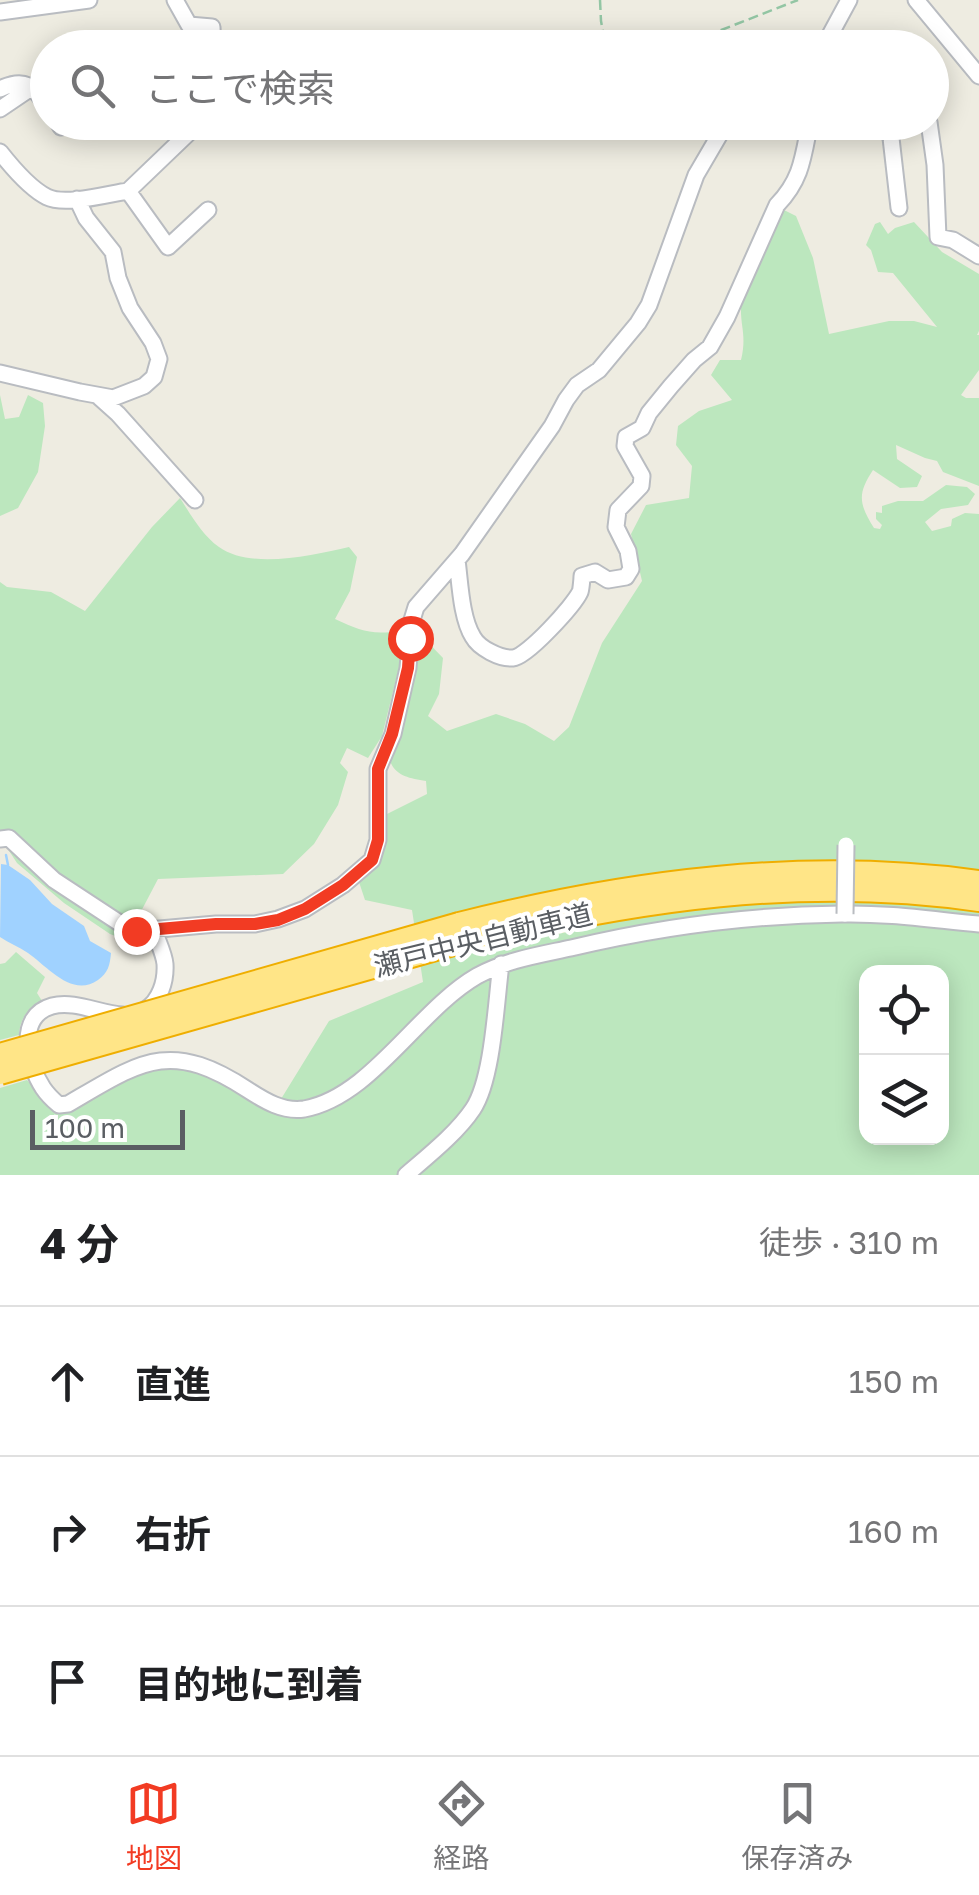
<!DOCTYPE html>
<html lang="ja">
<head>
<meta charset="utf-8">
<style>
	:root { --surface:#fff; --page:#f6f6f6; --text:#202124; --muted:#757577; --line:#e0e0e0; --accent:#f23b23 }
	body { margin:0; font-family:"Golos Text","Noto Sans JP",sans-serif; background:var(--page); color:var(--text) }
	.controls { position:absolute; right:30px; bottom:30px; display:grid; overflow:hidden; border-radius:20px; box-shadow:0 5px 25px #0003 }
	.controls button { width:90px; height:90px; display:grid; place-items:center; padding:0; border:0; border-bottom:2px solid var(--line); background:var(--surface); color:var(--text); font:50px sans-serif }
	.scale { position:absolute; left:30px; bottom:25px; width:155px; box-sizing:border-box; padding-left:10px; border:5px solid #5a5e63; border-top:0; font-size:28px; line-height:35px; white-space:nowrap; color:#5a5e63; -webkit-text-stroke:8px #fff; paint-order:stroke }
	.stop { position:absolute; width:30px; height:30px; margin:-22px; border:8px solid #f23b23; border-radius:50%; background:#fff }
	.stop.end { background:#f23b23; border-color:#fff; box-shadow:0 2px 10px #0008 }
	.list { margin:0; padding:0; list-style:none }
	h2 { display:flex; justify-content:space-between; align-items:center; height:130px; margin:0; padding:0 40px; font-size:42px }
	h2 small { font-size:32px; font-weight:400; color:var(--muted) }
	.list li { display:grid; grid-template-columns:65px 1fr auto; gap:30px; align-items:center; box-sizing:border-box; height:150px; padding:0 40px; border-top:2px solid var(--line) }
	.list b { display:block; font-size:38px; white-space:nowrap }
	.list em { font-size:32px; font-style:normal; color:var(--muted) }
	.icon { flex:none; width:55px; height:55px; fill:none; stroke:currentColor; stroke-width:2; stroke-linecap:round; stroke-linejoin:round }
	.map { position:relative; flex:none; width:979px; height:1175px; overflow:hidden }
	.search { position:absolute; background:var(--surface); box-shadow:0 5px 25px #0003; left:30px; right:30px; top:30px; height:110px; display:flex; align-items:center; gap:25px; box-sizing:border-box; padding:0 35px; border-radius:55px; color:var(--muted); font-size:38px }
	.sheet { height:580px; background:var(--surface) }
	nav { display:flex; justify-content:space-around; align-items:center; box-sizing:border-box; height:140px; border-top:2px solid var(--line); background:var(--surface); font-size:28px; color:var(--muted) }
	nav a { display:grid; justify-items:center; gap:5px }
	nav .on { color:var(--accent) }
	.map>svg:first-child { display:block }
	.green { fill:#bce7be; fill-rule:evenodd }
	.water { fill:#a0d2ff }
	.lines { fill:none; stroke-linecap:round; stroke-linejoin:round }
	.stream { stroke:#a0d2ff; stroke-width:2.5 }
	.minor-casing { stroke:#b9bcc1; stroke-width:19 }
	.highway-casing { stroke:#efae00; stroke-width:26 }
	.path { stroke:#93c6a4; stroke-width:2.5; stroke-dasharray:10 5; stroke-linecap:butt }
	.minor { stroke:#fff; stroke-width:15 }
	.highway { stroke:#ffe587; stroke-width:22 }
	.minor-bridge-casing { stroke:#b9bcc1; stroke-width:19; stroke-linecap:butt }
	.highway-bridge-casing { stroke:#efae00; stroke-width:26; stroke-linecap:butt }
	.minor-bridge { stroke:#fff; stroke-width:15 }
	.highway-bridge { stroke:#ffe587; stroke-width:22 }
	.route { stroke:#f23b23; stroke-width:12 }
	.labels { text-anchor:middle; stroke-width:8; stroke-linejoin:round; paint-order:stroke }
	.street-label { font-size:28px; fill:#5a5e63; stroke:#fff }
</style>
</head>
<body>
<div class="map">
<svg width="979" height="1175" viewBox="0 0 979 1175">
	<rect width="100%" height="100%" fill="#eeece1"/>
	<path class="green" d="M784,210L796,216L813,258L829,334L889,321H914L937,327L893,273L878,272L871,250L866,245L875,224L880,222L888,234L895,228L914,222L942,252L979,274V331L977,335H979V370L961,395L966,398H979V486L943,472L937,461L925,458L896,445L897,459L922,476L917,487L900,488L873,470C857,494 859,504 874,528L880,529L882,525L876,519V512L882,513V506L898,501H923L946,485L967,487L975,494L968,505L941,509L925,522L932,531L951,526L952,519L965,513L979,514V1175H0V1088L27,1080L55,1110L131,1074L179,1065L281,1099L329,1021L423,982L412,910L365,900L358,879L376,862L387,814L427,794L426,781C408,778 393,776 388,755L415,629L443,658L439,694L428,716L447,731L496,714L525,724L554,741L569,727L602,643L642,581L631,534L646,505L689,498L692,466L676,445L678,426L699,411L732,400L711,375L720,360H741C747,335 740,327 741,305C742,288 774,226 784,210ZM866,972H942V1138H866Z
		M0,395L5,419L19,417L28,395L43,403L45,426L38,472L18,508L0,516Z
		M180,498C191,515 202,535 219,547C251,570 313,555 349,547L357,557L350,591L335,619C361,631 373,636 403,630V651L382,736L368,758L347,748L340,763L348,772L338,805L314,844L283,874L158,879L126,940L110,934L64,903L17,863L0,837V582L7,587L51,592L85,611L152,527Z
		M16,952L45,977L37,993L42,1001C27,1010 20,1018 19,1035L0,1040V964L5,963Z"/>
	<path class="water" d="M1,864L8,865L30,880L52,904L84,926L90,941L111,953C110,965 108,973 98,980C72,998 48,967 28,953C19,947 9,943 0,937Z"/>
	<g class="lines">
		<path class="stream" d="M6,855L8,865"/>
		<defs>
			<path id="minor" d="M175,0L189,25L212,27L213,48
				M916,0L979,76
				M0,12L89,0
				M823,48L849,0
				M0,89C25,77 33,86 48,107
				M0,109L31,88
				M58,122L61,127
				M883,122L891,138L899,208
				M929,122L935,165L938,237L953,240L979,256
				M0,152C11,166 31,189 47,197C65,206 108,194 128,191L168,247L208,210
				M128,191L200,122
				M0,373L80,392L113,398L144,386L154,377L159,359L153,343L130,308L118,278L113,252L86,218L77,199
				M99,397L118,414L195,500
				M457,560C460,582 461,618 473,637C479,648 500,659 513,658C527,657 574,605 580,592C581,590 582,579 582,576L595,572L608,580L626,577L631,569L628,551L616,527L618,510L641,486L642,476L625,446L626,437L642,428L649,413L671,386L694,360L710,347L727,317L777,205C802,179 803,157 810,122
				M0,839L9,838L54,880L121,924L137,931L216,924H255L278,919L305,909L343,885L372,860L378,840V769L393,734L408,668L412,620L416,607L462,554L552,426L566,400L577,385L599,370L638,323L649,305L696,175L727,122
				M145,1010C160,1001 166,981 165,964C164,953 157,940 154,930
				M123,1015C100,1014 75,1000 52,1006C16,1016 27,1064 43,1088C47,1094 53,1100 59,1105L68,1104C140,1062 169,1038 248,1090C265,1101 283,1112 304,1109C371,1097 418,1010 477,976C506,960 539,955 571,948C659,927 752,915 842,914C888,913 934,920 979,924
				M406,1175C428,1156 457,1133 473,1109C493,1079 496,1002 501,964"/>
			<path id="highway" d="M459,924C629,881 804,858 979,882
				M464,941C635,900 803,874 979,900"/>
		</defs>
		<use href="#minor" class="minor-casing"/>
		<use href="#highway" class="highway-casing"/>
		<path class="path" d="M600,0L601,21L606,48
			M227,39L246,47
			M648,48L706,36L798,0"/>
		<use href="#minor" class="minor"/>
		<use href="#highway" class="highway"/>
		<defs>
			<path id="minor-bridge" d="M845,914L846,845"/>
			<path id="highway-bridge" d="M0,1055L459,924
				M0,1073L464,941"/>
		</defs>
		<use href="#minor-bridge" class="minor-bridge-casing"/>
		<use href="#highway-bridge" class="highway-bridge-casing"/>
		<use href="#minor-bridge" class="minor-bridge"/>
		<use href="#highway-bridge" class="highway-bridge"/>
	</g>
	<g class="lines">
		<path class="route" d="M136,931L216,924H255L278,920L305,909L343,885L372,860L378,840V769L392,734L408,668L410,638"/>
	</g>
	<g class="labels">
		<g class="street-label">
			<text transform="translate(483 940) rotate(-14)" y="10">瀬戸中央自動車道</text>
		</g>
	</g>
</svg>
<div class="controls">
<button><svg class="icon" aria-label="locate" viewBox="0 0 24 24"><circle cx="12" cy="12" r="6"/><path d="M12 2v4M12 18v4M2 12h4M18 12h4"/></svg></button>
<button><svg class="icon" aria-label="layers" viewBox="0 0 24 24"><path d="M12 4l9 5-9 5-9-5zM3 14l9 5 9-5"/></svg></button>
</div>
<div class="scale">100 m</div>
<div class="stop" style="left:410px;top:638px"></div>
<div class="stop end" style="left:136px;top:931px"></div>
<div class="search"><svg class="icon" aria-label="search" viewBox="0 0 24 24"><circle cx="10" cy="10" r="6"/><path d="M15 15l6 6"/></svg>ここで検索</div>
</div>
<section class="sheet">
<h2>4 分<small>徒歩 · 310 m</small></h2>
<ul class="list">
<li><svg class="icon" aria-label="ahead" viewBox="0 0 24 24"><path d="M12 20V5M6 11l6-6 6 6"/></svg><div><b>直進</b></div><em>150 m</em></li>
<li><svg class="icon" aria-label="right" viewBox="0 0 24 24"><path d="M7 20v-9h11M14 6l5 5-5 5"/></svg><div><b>右折</b></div><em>160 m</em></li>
<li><svg class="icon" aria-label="arrive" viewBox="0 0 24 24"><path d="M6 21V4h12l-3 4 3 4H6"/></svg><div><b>目的地に到着</b></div></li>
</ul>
</section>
<nav>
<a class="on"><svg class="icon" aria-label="map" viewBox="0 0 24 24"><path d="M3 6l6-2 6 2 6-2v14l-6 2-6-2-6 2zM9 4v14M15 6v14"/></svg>地図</a>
<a><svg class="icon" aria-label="directions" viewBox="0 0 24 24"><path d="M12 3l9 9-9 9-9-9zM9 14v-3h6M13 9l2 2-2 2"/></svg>経路</a>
<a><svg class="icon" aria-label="saved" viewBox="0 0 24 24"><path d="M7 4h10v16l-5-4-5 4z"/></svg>保存済み</a>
</nav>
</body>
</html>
